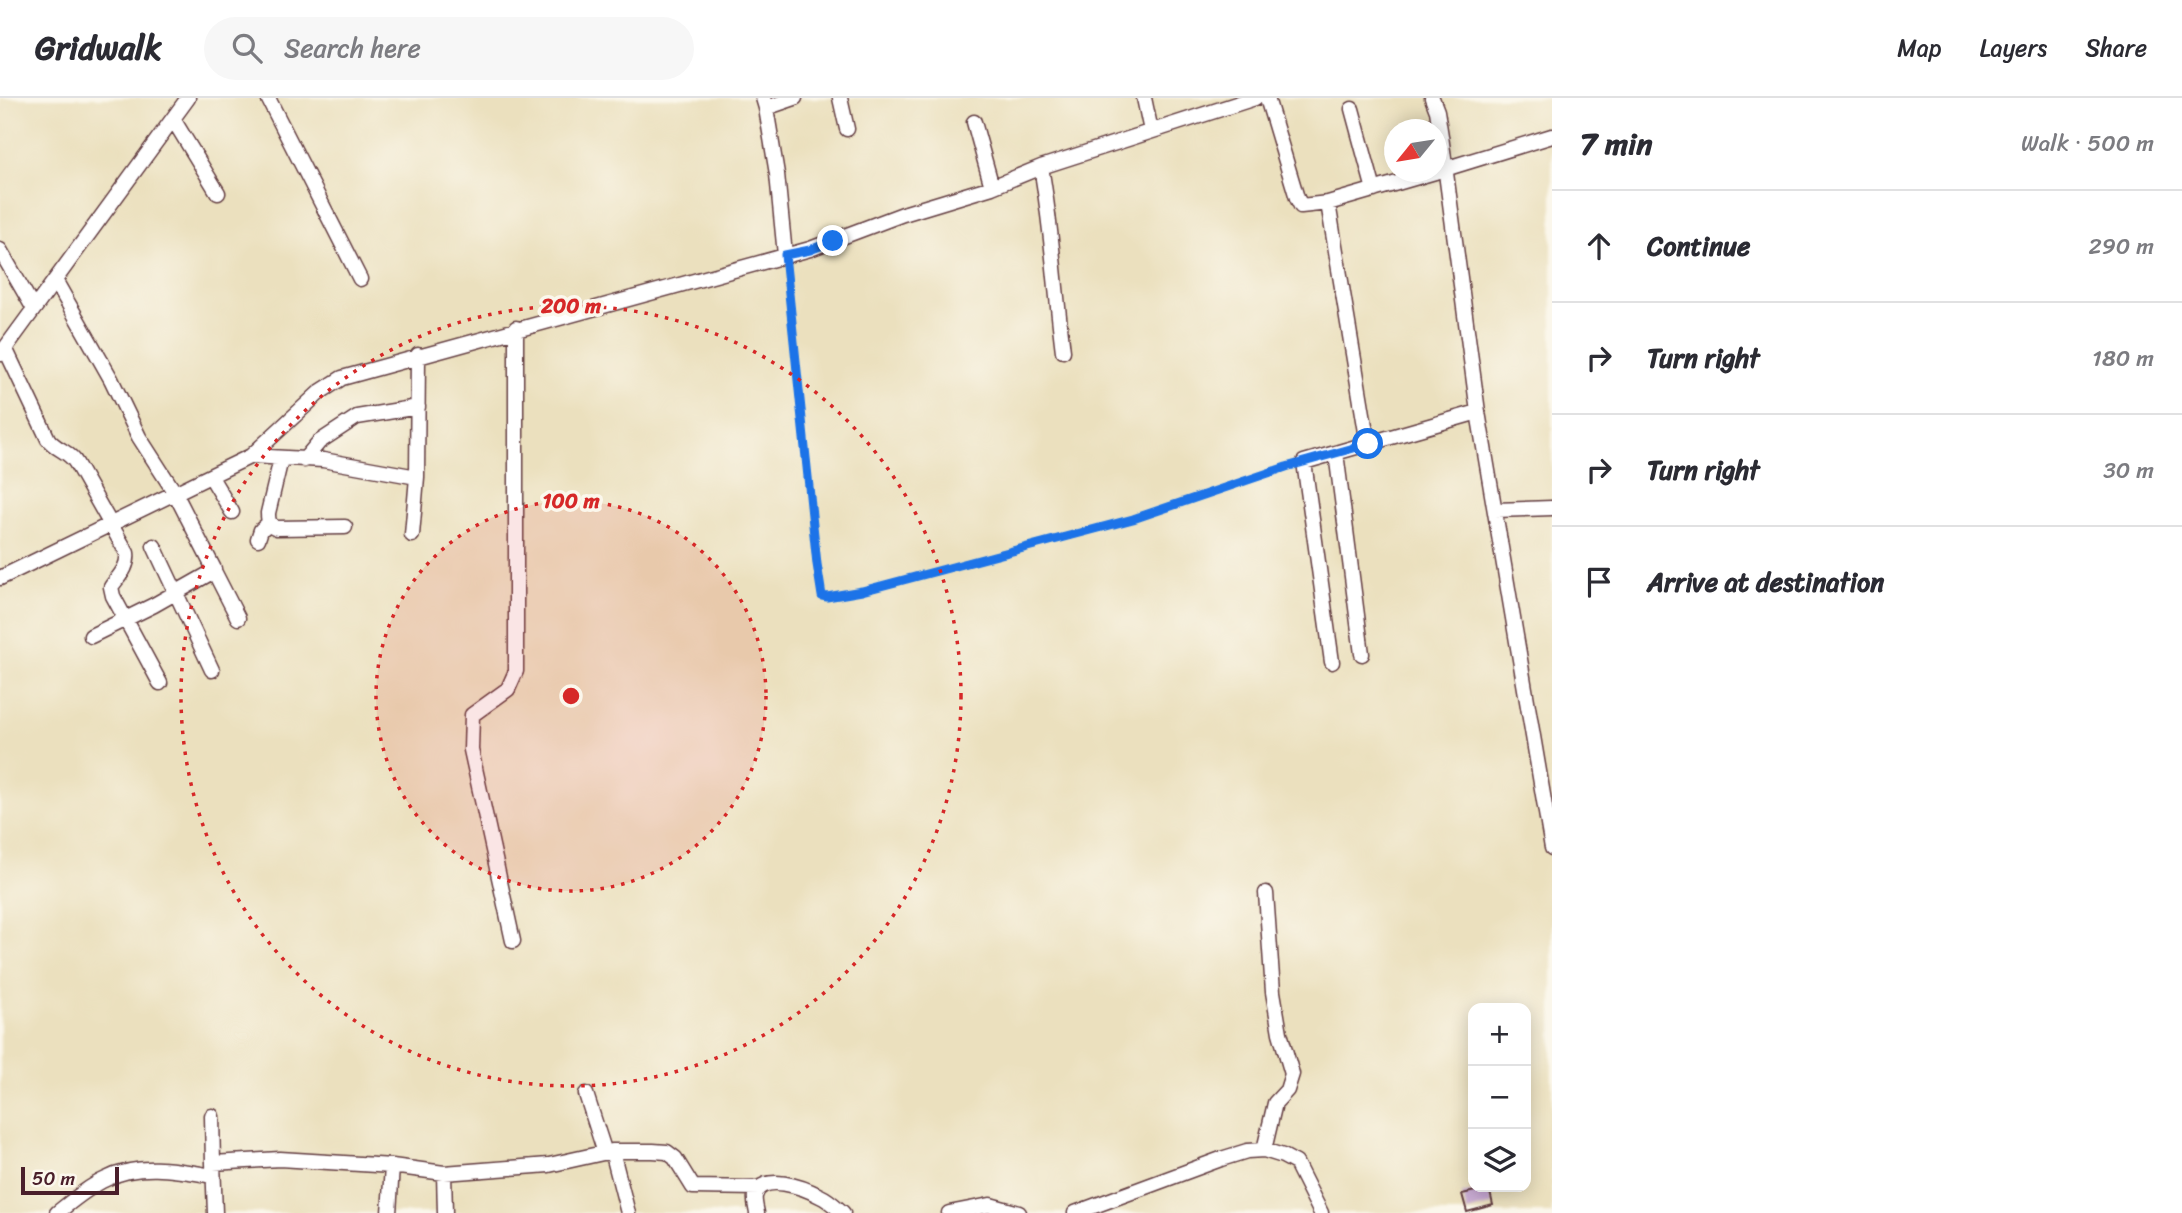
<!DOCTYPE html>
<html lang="en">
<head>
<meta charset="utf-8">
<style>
	:root { --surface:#fff; --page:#f7f7f7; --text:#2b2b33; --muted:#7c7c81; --line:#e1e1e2 }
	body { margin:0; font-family:Sriracha,sans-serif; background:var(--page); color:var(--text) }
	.controls { position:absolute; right:21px; bottom:21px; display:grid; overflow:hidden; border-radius:14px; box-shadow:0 4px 18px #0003 }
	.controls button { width:63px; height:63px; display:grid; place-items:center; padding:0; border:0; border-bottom:2px solid var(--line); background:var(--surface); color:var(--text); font:35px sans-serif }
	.compass { position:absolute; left:1384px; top:21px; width:63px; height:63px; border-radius:50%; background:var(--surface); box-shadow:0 4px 18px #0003; rotate:240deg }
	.scale { position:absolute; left:21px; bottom:18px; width:98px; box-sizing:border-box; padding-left:7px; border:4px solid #4a1f2b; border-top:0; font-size:19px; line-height:24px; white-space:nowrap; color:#4a1f2b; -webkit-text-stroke:5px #fbf7ec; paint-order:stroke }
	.stop { position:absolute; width:21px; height:21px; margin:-16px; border:5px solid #1a73e8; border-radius:50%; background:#fff }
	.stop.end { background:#1a73e8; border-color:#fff; box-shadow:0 2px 7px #0008 }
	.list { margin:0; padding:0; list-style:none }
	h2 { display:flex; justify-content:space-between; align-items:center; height:91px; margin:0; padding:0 28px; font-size:30px }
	h2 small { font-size:23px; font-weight:400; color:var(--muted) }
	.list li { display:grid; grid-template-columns:46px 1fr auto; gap:21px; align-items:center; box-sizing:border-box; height:112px; padding:0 28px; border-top:2px solid var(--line) }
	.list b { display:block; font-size:26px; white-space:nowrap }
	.list em { font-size:23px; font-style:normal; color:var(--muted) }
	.icon { flex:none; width:38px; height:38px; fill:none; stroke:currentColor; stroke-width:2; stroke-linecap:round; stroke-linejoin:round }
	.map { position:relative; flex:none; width:1552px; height:1115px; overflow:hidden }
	header { display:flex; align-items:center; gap:42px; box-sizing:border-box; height:98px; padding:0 35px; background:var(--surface); border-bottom:2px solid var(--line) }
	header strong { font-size:33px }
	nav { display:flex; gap:38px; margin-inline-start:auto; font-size:24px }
	.search { width:490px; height:63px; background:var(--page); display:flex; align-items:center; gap:18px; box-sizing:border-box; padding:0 24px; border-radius:38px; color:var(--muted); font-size:26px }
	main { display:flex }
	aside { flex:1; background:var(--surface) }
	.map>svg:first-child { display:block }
	.building { fill:#c7a7d3 }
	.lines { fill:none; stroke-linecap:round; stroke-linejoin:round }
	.minor-casing { stroke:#623c41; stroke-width:17 }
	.path { stroke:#623c41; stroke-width:2.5; stroke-dasharray:5 5; stroke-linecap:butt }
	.minor { stroke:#fff; stroke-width:14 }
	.route { stroke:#1a73e8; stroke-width:9 }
	.ring { fill:none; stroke:#d62828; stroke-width:3.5; stroke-dasharray:3.5 7 }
	.centre { fill:#d62828; stroke:#fbf7ec; stroke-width:3.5 }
	.ring-label { font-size:21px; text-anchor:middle; font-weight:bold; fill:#d62828; stroke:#fbf7ec; stroke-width:7; stroke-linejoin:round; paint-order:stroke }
</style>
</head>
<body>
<header>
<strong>Gridwalk</strong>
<div class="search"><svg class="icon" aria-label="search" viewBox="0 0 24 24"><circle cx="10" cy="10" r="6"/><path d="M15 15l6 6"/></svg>Search here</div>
<nav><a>Map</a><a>Layers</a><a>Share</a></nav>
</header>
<main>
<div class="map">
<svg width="1552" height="1115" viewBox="0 0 1552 1115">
	<rect width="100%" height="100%" fill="#fbf7ec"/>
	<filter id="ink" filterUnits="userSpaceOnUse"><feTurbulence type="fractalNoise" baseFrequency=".0143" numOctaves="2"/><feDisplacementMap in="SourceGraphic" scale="14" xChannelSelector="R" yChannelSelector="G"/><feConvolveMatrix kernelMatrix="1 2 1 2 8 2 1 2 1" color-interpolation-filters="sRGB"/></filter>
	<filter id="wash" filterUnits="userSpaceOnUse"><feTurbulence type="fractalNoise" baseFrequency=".00686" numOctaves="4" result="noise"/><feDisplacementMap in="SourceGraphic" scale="28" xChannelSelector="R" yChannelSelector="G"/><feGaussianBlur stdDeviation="1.57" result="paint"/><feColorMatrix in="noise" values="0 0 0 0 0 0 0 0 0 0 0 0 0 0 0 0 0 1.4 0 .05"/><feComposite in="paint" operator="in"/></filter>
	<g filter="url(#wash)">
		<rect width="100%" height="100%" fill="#ebe0be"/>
		<g id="blocks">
			<path class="building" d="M1489,1090L1493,1107L1467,1114L1462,1096Z"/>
		</g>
	</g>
	<g filter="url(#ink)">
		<use href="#blocks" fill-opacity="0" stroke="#623c41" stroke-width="2"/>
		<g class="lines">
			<defs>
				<path id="minor" d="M268,0L360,181
					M763,0L766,10L795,0
					M840,0L847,31
					M1144,0L1151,33
					M1267,0L1297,100L1301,108L1328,105L1435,74
					M1432,0L1437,13L1441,38L1478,314L1552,750
					M766,10L777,76L785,157
					M1352,11L1374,92
					M173,21L218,95
					M974,24L992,89
					M1041,69C1052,130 1055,191 1063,253
					M1438,73L1552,38
					M1328,105L1368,346
					M0,152L34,211
					M55,182L111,281L139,339L175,395L214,471V473L154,507L91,538
					M5,250L48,341C56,352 69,353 76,365L127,455C129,469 119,478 111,489L113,498L160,585
					M1,256L188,0
					M1336,355L1362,556
					M251,358L323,362L417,379L418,257
					M281,361L268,415C268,423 269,427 277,430L345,429
					M304,362L319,344L357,319L418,309
					M211,379L232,414
					M1495,412L1552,410
					M412,437L417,379
					M258,441L261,432L269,425
					M154,448L212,572
					M214,473L238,520
					M0,480L251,358L320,294L342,280L810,151L903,116L992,89L1041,69L1255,0
					M1332,564L1304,364L1478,314
					M513,843L471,652L472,617L508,591L516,573V230
					M586,996L605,1055
					M212,1018L213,1065
					M1264,1052L1275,1005L1287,992L1292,976L1280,935L1273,894L1266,795
					M612,1053L628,1115
					M444,1075L445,1115
					M57,1115C72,1103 88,1089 106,1081C139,1064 178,1072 213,1078
					M215,1115L213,1065L280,1061L392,1068L444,1075L549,1067L612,1053H653L667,1054L675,1060L693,1089L759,1090
					M389,1115L392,1068
					M757,1115C756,1110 754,1103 755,1098C761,1073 805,1090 820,1098C829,1102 836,1109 843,1115
					M949,1115L990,1107L1019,1115
					M1075,1115L1221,1061L1247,1053L1264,1052L1283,1058L1296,1065L1321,1115"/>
			</defs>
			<use href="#minor" class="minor-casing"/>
			<path class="path" d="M786,172L820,491L822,497L826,499L861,493L1133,421L1291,367"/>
			<use href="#minor" class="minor"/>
		</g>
	</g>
	<g class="lines" filter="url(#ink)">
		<path class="route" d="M833,143L810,152L785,157L817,466L822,498L827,499L862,493L1133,421L1286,369L1368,346"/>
	</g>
	<circle cx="571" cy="598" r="195" fill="#d62828" fill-opacity=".12"/>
	<g class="ring">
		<circle cx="571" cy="598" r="195"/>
		<circle cx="571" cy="598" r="390"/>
	</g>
	<circle cx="571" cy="598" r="10" class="centre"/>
	<g class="ring-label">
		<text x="571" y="215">200 m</text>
		<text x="571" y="410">100 m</text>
	</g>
</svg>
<div class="controls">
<button>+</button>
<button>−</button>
<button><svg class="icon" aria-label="layers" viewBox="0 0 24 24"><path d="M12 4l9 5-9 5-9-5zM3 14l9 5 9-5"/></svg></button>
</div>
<svg class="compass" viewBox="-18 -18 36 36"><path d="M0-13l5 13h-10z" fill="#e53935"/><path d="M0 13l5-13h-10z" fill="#7c7c81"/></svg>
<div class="scale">50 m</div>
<div class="stop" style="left:1368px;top:346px"></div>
<div class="stop end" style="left:833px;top:143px"></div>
</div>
<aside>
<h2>7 min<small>Walk · 500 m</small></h2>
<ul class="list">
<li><svg class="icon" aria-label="ahead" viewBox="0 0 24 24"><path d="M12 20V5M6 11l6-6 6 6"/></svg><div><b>Continue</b></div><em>290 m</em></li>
<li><svg class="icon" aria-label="right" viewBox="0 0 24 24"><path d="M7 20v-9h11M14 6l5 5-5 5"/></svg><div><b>Turn right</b></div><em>180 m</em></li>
<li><svg class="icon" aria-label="right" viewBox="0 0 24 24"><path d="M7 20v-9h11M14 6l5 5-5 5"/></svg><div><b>Turn right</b></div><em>30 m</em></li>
<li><svg class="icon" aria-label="arrive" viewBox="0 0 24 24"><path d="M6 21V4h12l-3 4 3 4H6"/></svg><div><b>Arrive at destination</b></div></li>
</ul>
</aside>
</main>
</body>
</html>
